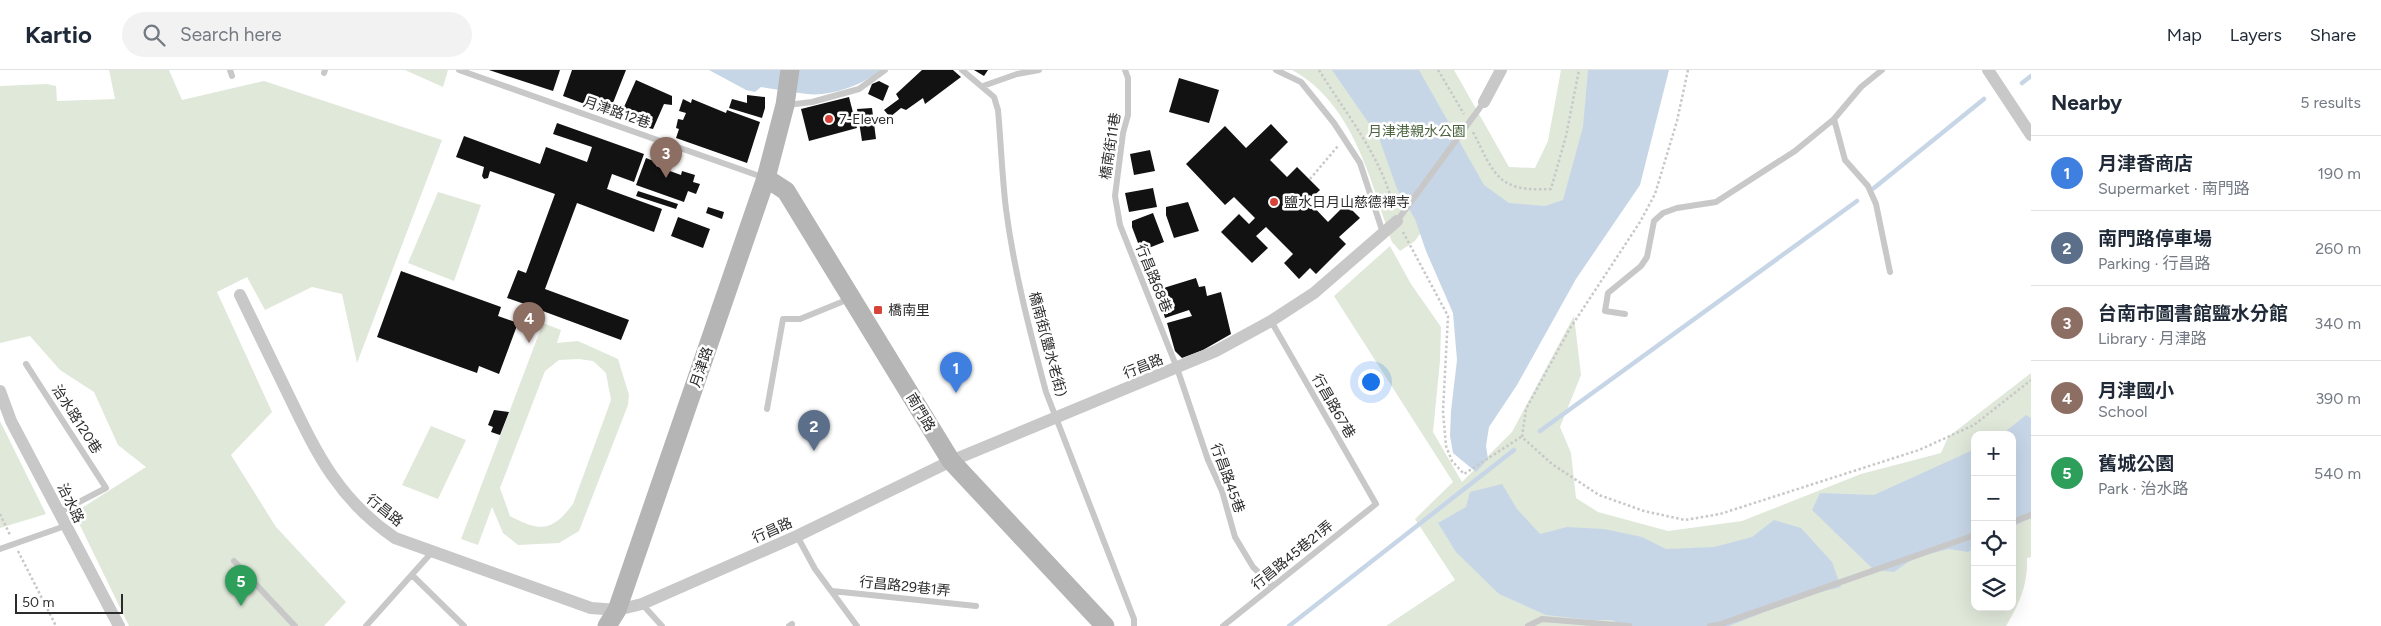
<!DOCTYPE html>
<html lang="en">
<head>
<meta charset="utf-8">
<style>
	:root { --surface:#fff; --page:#f2f2f3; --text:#1f2937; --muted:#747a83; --line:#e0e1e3; --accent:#d74339 }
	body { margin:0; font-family:Figtree,"Noto Sans TC",sans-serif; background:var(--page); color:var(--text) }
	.controls { position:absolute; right:15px; bottom:15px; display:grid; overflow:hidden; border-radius:10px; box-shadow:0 5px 20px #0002 }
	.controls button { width:45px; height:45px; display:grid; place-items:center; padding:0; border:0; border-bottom:1px solid var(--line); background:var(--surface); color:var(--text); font:25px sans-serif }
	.scale { position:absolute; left:15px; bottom:12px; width:108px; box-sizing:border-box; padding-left:5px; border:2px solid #2b2b2b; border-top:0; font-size:14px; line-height:18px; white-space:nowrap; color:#2b2b2b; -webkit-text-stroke:4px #fff; paint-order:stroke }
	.you { position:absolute; left:1370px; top:311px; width:18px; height:18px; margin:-12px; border:4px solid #fff; border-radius:50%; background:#1a73e8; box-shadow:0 0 0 8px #1a73e833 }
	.badge { display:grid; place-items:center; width:32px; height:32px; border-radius:50%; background:var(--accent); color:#fff; font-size:16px; font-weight:700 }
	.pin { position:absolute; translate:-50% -41px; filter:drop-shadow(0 1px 2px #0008) }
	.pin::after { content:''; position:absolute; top:26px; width:18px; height:15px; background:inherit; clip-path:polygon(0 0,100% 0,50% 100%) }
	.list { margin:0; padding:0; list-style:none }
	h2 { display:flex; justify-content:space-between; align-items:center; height:65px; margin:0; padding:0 20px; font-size:21px }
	h2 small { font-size:16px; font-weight:400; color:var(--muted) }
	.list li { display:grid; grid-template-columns:32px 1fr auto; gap:15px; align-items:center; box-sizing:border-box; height:75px; padding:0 20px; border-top:1px solid var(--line) }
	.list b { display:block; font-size:19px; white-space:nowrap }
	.list p { margin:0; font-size:16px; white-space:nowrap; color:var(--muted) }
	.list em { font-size:16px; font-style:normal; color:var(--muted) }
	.icon { flex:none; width:28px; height:28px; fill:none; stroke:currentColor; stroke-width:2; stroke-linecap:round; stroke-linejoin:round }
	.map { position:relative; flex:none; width:2031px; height:556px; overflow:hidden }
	header { display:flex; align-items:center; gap:30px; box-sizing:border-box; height:70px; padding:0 25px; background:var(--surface); border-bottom:1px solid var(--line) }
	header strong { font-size:24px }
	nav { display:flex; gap:28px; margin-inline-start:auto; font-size:18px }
	.search { width:350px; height:45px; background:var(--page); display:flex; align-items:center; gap:12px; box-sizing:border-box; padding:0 18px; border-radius:28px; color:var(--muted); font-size:19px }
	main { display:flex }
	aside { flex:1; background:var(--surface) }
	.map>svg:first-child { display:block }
	.green { fill:#e0e8da; fill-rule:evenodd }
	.water { fill:#c7d6e7 }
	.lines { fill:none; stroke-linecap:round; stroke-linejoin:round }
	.stream { stroke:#c7d6e7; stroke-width:4.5 }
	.building { fill:#121212 }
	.path { stroke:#c8c8c8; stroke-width:2.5; stroke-dasharray:2.5 2.5; stroke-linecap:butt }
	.lane { stroke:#c8c8c8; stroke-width:6 }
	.street { stroke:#c8c8c8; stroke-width:12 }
	.secondary { stroke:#b5b5b5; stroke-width:19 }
	.poi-dot { fill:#d74339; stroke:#fff; stroke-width:2 }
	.labels { text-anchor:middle; stroke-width:5; stroke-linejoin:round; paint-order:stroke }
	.street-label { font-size:14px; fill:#2b2b2b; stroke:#fff }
	.poi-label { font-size:14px; fill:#2b2b2b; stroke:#fff; text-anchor:start }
	.park-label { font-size:14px; fill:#4a633d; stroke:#fff }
</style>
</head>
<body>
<header>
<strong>Kartio</strong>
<div class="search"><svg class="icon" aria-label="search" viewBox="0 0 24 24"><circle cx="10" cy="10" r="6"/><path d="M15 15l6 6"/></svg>Search here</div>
<nav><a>Map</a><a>Layers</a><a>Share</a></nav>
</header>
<main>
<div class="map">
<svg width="2031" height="556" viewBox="0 0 2031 556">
	<rect width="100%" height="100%" fill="#fff"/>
	<path class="green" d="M109,0H169L182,30L264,11L442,70L357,293L342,224L312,217L265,240L247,207L217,222L272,342L231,385L276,457L346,532L324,556H129L74,443L146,397L118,375L94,322L60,300L30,266L0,273V16L47,14L56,16L57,31L115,29Z
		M405,0H448L443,17Z
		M1292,0H1454L1509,97L1535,98L1548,71L1561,0H1615L1579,132L1513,142L1465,99L1415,171L1400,181L1392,172C1370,110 1354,34 1292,0Z
		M438,122L481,135L454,211L408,193Z
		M1390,176L1411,214L1441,257L1440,291L1433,362L1462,412L1512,362L1574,246L1581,305L1560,357L1571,383L1576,428L1598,442L1668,461L1742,451L1861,404L1941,383L1948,367L2031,303V487L2027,488C2028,514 2020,533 2006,556H1386L1455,510L1415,449L1453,412L1334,226ZM1975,365H2012V537H1975Z
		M543,253L561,260L557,273L578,271L618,289L629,325L628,335L579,461L559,473L518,475L503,463L492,437L478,475L461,469ZM579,289L593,291L606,303L611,330L573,434C552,462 540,462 510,446L500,418L545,301L559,290Z
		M0,351L46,444L0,458Z
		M431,356L466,370L438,429L402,415Z"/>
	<path class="water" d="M709,0H880C864,15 829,27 807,24C792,22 776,19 761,17L755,22L746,20Z
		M1332,0H1419L1484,115L1509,133L1545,136L1563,130L1583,57L1588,0H1669L1640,115L1576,209L1517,315L1489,357L1486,376L1488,389L1476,402L1453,383L1450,366L1451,341L1457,290L1453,243L1426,181L1415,149L1397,119L1379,68Z
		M2026,345L2031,348V448L2012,457V365H2001Z
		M1975,379V478L1968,482L1949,479L1915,487L1894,502L1874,500L1812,440L1820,423L1874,425Z
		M1502,414L1517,439L1540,464L1567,457L1604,459L1642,467L1666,479L1714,477L1752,467L1774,450L1801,458L1832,492L1841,517L1808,525L1729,556H1624L1612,550H1592L1546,545L1499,524L1456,482L1438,453L1466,437L1470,422Z"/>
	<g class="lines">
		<path class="stream" d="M2022,13L2031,6
			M1874,118L1984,29
			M1540,361L1857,131
			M1289,556L1514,380"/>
	</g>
	<path class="building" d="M489,0H560L553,21Z
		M572,0H626L609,43L563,26Z
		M922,0H953L961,7L925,34L923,28L906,40L901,38L890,47L884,40L899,29L896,24Z
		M974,0H988L984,6Z
		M1179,8L1219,20L1209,53L1169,42Z
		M636,10L672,26V35L664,34L653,59L641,56L645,51L633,46L631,51L620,46Z
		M879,11L889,16L883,31L868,24L872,14Z
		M747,25L765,27V38L762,48L729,38L732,29L747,33Z
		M849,27L857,58L809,71L801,39Z
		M683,29L691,33L692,29L726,43L727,40L760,52L747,93L676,68L679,59L676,58L678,49L683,50L686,43L679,41Z
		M872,38L876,69L862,71L857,39Z
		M557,53L644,84L634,112L612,104L607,119L662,139L654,162L577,133L545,219L629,250L621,270L540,240L538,244L531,241L533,237L507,228L518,200L526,203L555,124L490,101L488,108L484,109L482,106L484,97L456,87L464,66L540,94L546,77L587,92L592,77L553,64Z
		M1271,54L1288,72L1270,90L1287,107L1297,97L1320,120L1308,131L1328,152L1346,134L1360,148L1339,167L1346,174L1316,204L1310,198L1299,209L1284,193L1293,184L1266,157L1256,166L1268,178L1252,193L1221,162L1239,144L1249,154L1255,148L1234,127L1225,135L1186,94L1225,56L1246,78Z
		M1150,80L1155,101L1134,105L1130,84Z
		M646,88L656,92V96L681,105L682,101L695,105L693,112L700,114L696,124L688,121L684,132L636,115Z
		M1153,118L1157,137L1129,142L1125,123Z
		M638,121L678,134L676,139L636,126Z
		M1188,132L1199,161L1174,168L1166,145V137Z
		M708,137L724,142L722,149L706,143Z
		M1153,143L1164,172L1141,181L1132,157V151Z
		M678,147L710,159L703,178L671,166Z
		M401,201L501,237L498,246L518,253L499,304L479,296L477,303L377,267Z
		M1196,208L1199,217L1205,216L1207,226L1221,222L1231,264L1203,280L1182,288L1175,281L1167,253L1192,246L1189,240L1165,248L1157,220Z
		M494,340L509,342L500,365L491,362L493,357L488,355Z"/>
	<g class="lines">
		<path class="path" d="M1319,0C1346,44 1382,87 1394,139
			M1438,0L1464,44
			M1688,0L1677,51L1655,124L1640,152L1569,260L1526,339L1522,367L1552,394L1599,425L1644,441L1685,450L1720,444L1919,380L1974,355L2031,310
			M1473,62C1495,105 1497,122 1551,119L1566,66L1579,0
			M1310,109L1338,76
			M1403,162L1448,246L1443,341L1446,376L1452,391L1464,404L1521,367
			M0,444L10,465
			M18,481L56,556"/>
		<path class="lane" d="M230,0L232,6
			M459,0L765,108
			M962,0L994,27L998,40C1001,73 1002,106 1006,139C1014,201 1030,262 1046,322L1134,549V556
			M1125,0L1128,8V45L1123,63L1115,126L1120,155L1177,298L1208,390L1222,421L1235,467L1253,497L1273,516
			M1276,0L1301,12L1334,53L1360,93L1383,163
			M324,3L325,0
			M983,16L1017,4L1039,0
			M787,35L812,32L859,19L885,0
			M1834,49L1845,90L1868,116L1876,134L1890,202
			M1397,151L1484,32
			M1625,244L1605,241L1608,223L1641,196L1647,187L1654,151L1663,143L1677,138L1716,132L1795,81L1834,49L1861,17L1882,0
			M26,294L106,418L60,442
			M767,339L783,249H800L849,229
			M2012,452L2031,445
			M797,466L815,499L857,556
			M0,479L65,456
			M234,491L295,556
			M412,505L464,556
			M832,521L976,536
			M642,534L662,556
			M366,556L433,481
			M789,556L792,554
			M1223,556L1376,434L1271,251
			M1528,556L1542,549L1629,556
			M1710,556L1718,555L1975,465"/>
		<path class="street" d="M1988,0L2031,65
			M1484,32L1501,0
			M240,225C256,258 272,291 288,324C317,384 338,429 395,468L591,538L617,540L642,534L797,466L951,391L1216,281L1271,251L1314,223L1397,151
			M0,321L11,351L119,556"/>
		<path class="secondary" d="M766,108L786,121L951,391L1105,556
			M607,556L617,540L766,108L785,35L790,0"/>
	</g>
	<g class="poi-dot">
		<circle cx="829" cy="49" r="5"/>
		<circle cx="1274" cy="132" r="5"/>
		<rect x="873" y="235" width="10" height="10" rx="2.5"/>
	</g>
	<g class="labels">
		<g class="street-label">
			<text transform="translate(617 42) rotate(19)" y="5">月津路12巷</text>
			<text transform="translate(1110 76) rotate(-81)" y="5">橋南街11巷</text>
			<text transform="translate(1154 208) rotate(68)" y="5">行昌路68巷</text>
			<text transform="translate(1048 274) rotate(75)" y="5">橋南街(鹽水老街)</text>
			<text transform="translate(1143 296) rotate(-22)" y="5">行昌路</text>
			<text transform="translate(701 297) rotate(-71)" y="5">月津路</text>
			<text transform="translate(1334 336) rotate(60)" y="5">行昌路67巷</text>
			<text transform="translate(921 342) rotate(59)" y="5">南門路</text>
			<text transform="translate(77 349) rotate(57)" y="5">治水路120巷</text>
			<text transform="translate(1228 408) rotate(70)" y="5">行昌路45巷</text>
			<text transform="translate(71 433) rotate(64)" y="5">治水路</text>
			<text transform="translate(385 440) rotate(39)" y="5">行昌路</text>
			<text transform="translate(772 460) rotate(-24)" y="5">行昌路</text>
			<text transform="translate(1292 485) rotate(-39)" y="5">行昌路45巷21弄</text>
			<text transform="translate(905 516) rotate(6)" y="5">行昌路29巷1弄</text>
		</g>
		<g class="poi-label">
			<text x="839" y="54">7-Eleven</text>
			<text x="1284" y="137">鹽水日月山慈德禪寺</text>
			<text x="888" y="245">橋南里</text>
		</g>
		<g class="park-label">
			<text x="1417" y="66">月津港親水公園</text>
		</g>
	</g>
</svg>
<div class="controls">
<button>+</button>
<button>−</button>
<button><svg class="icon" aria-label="locate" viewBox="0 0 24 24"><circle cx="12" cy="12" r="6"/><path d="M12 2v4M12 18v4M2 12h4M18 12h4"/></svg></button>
<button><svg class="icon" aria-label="layers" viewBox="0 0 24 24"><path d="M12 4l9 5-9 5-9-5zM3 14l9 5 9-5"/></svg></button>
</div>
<div class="scale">50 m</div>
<div class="you"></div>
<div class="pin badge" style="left:956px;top:323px;background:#3f7fe0">1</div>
<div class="pin badge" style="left:814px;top:381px;background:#5c6f8a">2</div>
<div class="pin badge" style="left:666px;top:108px;background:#8d6e63">3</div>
<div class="pin badge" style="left:529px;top:273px;background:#8d6e63">4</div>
<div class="pin badge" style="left:241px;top:536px;background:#2e9e5b">5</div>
</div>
<aside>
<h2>Nearby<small>5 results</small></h2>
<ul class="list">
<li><span class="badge" style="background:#3f7fe0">1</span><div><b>月津香商店</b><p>Supermarket · 南門路</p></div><em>190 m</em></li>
<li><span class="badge" style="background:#5c6f8a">2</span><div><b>南門路停車場</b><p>Parking · 行昌路</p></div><em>260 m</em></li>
<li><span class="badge" style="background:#8d6e63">3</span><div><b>台南市圖書館鹽水分館</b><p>Library · 月津路</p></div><em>340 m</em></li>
<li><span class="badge" style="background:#8d6e63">4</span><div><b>月津國小</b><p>School</p></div><em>390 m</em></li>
<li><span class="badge" style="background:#2e9e5b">5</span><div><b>舊城公園</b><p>Park · 治水路</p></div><em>540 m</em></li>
</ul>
</aside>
</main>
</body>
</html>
